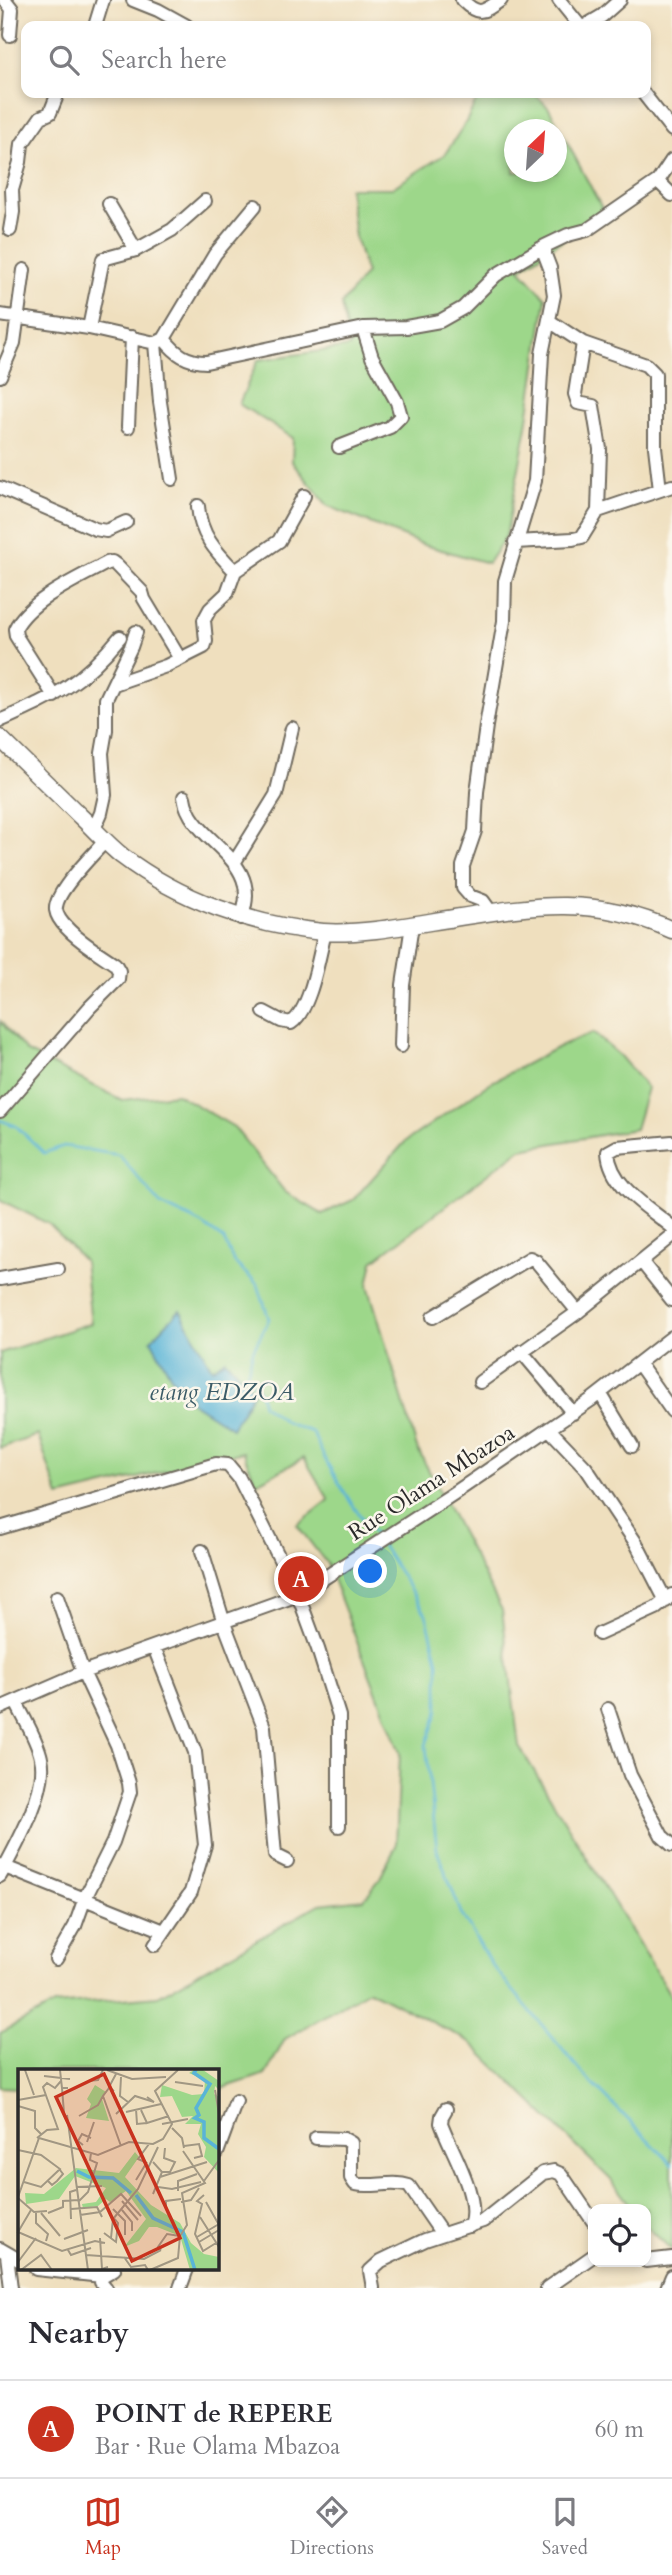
<!DOCTYPE html>
<html lang="en">
<head>
<meta charset="utf-8">
<style>
	:root { --surface:#fff; --page:#f7f7f7; --text:#2b2b33; --muted:#7c7c81; --line:#e1e1e2; --accent:#c8321e }
	body { margin:0; font-family:Cardo,serif; background:var(--page); color:var(--text) }
	.controls { position:absolute; right:21px; bottom:21px; display:grid; overflow:hidden; border-radius:14px; box-shadow:0 4px 10px #0003 }
	.controls button { width:63px; height:63px; display:grid; place-items:center; padding:0; border:0; border-bottom:2px solid var(--line); background:var(--surface); color:var(--text); font:35px sans-serif }
	.compass { position:absolute; left:504px; top:119px; width:63px; height:63px; border-radius:50%; background:var(--surface); box-shadow:0 4px 10px #0003; rotate:25deg }
	.you { position:absolute; left:371px; top:1572px; width:24px; height:24px; margin:-18px; border:5px solid #fff; border-radius:50%; background:#1a73e8; box-shadow:0 0 0 10px #1a73e833 }
	.badge { display:grid; place-items:center; width:46px; height:46px; border-radius:50%; background:var(--accent); color:#fff; font-size:23px; font-weight:700 }
	.pin { position:absolute; translate:-50% -50%; border:4px solid #fff; box-shadow:0 2px 7px #0006 }
	.list { margin:0; padding:0; list-style:none }
	h2 { display:flex; justify-content:space-between; align-items:center; height:91px; margin:0; padding:0 28px; font-size:30px }
	h2 small { font-size:23px; font-weight:400; color:var(--muted) }
	.list li { display:grid; grid-template-columns:46px 1fr auto; gap:21px; align-items:center; box-sizing:border-box; height:98px; padding:0 28px; border-top:2px solid var(--line) }
	.list b { display:block; font-size:26px; white-space:nowrap }
	.list p { margin:0; font-size:23px; white-space:nowrap; color:var(--muted) }
	.list em { font-size:23px; font-style:normal; color:var(--muted) }
	.icon { flex:none; width:38px; height:38px; fill:none; stroke:currentColor; stroke-width:2; stroke-linecap:round; stroke-linejoin:round }
	.map { position:relative; flex:none; width:672px; height:2288px; overflow:hidden }
	.search { position:absolute; background:var(--surface); box-shadow:0 4px 10px #0003; left:21px; right:21px; top:21px; height:77px; display:flex; align-items:center; gap:18px; box-sizing:border-box; padding:0 24px; border-radius:14px; color:var(--muted); font-size:26px }
	.sheet { height:189px; background:var(--surface) }
	nav { display:flex; justify-content:space-around; align-items:center; box-sizing:border-box; height:98px; border-top:2px solid var(--line); background:var(--surface); font-size:19px; color:var(--muted) }
	nav a { display:grid; justify-items:center; gap:4px }
	nav .on { color:var(--accent) }
	.map>svg:first-child { display:block }
	.green { fill:#9dd78a; stroke:#64815a; stroke-width:2; fill-rule:evenodd }
	.water { fill:#59b4d7; stroke:#427081; stroke-width:2 }
	.lines { fill:none; stroke-linecap:round; stroke-linejoin:round }
	.stream { stroke:#59b4d7; stroke-width:2.5 }
	.minor-casing { stroke:#706a5e; stroke-width:16 }
	.major-casing { stroke:#706a5e; stroke-width:19 }
	.minor { stroke:#fff; stroke-width:12 }
	.major { stroke:#fff; stroke-width:16 }
	.labels { text-anchor:middle; stroke-width:5; stroke-linejoin:round; paint-order:stroke }
	.street-label { font-size:23px; fill:#2b2b2b; stroke:#fbf7ec }
	.water-label { font-size:24px; font-style:italic; fill:#3b5b67; stroke:#fbf7ec }
	.inset-river { fill:none; stroke:#59b4d7; stroke-width:3.5 }
	.inset-road { fill:none; stroke:#a19783; stroke-width:2 }
	.view { fill:#c8321e; fill-opacity:0.15; stroke:#c8321e; stroke-width:3.5 }
	.inset-edge { fill:none; stroke:#2b2b2b; stroke-width:3.5 }
</style>
</head>
<body>
<div class="map">
<svg width="672" height="2288" viewBox="0 0 672 2288">
	<rect width="100%" height="100%" fill="#fbf7ec"/>
	<filter id="ink" filterUnits="userSpaceOnUse"><feTurbulence type="fractalNoise" baseFrequency=".0143" numOctaves="2"/><feDisplacementMap in="SourceGraphic" scale="14" xChannelSelector="R" yChannelSelector="G"/><feConvolveMatrix kernelMatrix="1 2 1 2 8 2 1 2 1" color-interpolation-filters="sRGB"/></filter>
	<filter id="wash" filterUnits="userSpaceOnUse"><feTurbulence type="fractalNoise" baseFrequency=".00686" numOctaves="4" result="noise"/><feDisplacementMap in="SourceGraphic" scale="28" xChannelSelector="R" yChannelSelector="G"/><feGaussianBlur stdDeviation="1.57" result="paint"/><feColorMatrix in="noise" values="0 0 0 0 0 0 0 0 0 0 0 0 0 0 0 0 0 1.4 0 .05"/><feComposite in="paint" operator="in"/></filter>
	<g filter="url(#wash)">
		<rect width="100%" height="100%" fill="#efdfbe"/>
		<path class="green" d="M480,93H534L549,108L604,212L520,269L546,298L527,426L506,536L488,563L424,545L328,506L292,462L293,438L239,404L258,360L350,347L341,305L366,273L355,237L349,188H392L445,154L466,122ZM514,130H556V172H514Z
			M0,1021L27,1052L122,1100L177,1094L234,1127L285,1192L322,1214L353,1200L405,1142L490,1083L562,1045L593,1033L620,1056L647,1088L635,1129L521,1149L373,1261L368,1285L417,1448L502,1610L519,1746L672,1998V2250L646,2226V2209H633L610,2179L469,2041L369,1990L285,2039L266,2074L217,2090V2071H19V2088L0,2087V2033L54,2005L158,1996L320,1904L364,1899L379,1880L396,1846L400,1753L327,1564L297,1525L329,1500L304,1458L256,1483L243,1452L59,1497L38,1435L0,1448V1353L91,1323L84,1261L49,1224L0,1200Z"/>
		<path class="water" d="M180,1310L212,1369L225,1359L254,1391L232,1428L190,1401L191,1395L174,1382L151,1340Z"/>
		<g class="lines">
			<path class="stream" d="M0,1120L16,1126L44,1153L64,1146L119,1155L160,1204L202,1224L224,1240L234,1262L258,1285L269,1319L253,1350L247,1374L259,1391L263,1405L287,1423L312,1432L327,1463L353,1506L378,1539
				M381,1544L426,1614L438,1661V1711L426,1745L437,1850L461,1913L491,1964L582,2073L672,2164"/>
		</g>
	</g>
	<g filter="url(#ink)">
		<g class="lines">
			<defs>
				<path id="minor" d="M5,0L12,9L10,35
					M133,0L158,10L187,26
					M462,0C479,17 483,12 501,0
					M559,0L580,26
					M95,26L103,0
					M585,26L602,16L620,0
					M643,93L672,130
					M672,160L658,181L672,195
					M109,204L136,250
					M10,230L13,212L12,190L20,162L22,144L41,117L50,113L58,93
					M0,315L89,328L103,259L136,250L172,230L205,201
					M551,322L583,343L646,365L655,374V447L660,490
					M89,328L155,343L160,402L172,479
					M164,339C176,354 187,362 206,362L364,328L406,327L440,321L463,308L496,275L545,246
					M158,342L164,339L215,254L255,206
					M0,376L14,343L24,270
					M128,427L132,337
					M339,447L390,427L401,416L397,402L372,357L363,328
					M0,488L95,529L106,531L126,522
					M198,506C200,534 215,551 235,571
					M598,511L672,486
					M515,542L573,539L582,537L598,511L600,449L593,406L578,403L575,394L583,343
					M114,684L166,666L204,647L206,641L204,620L210,609L227,593L235,571L279,541L304,496
					M54,696L16,636L15,629C29,600 79,578 107,563L112,562L116,565L142,592L144,599L180,659
					M0,721C55,696 81,685 120,637
					M184,797C190,843 266,857 241,918
					M94,829L101,813L105,795L102,753L106,730V699L131,647L136,632
					M234,863L276,795L292,728
					M491,912L483,901L470,896L463,888V866L475,831L477,792L486,726L504,621L505,581L535,481L542,354L554,295L550,268L545,255V246L568,235L587,230L658,181
					M264,1012L281,1021L291,1023C311,1010 319,955 325,932
					M401,1046L403,985L412,925
					M0,1111L90,1007L118,979L119,971L115,964C99,953 80,942 67,928C62,923 57,917 56,910C54,892 94,854 106,840
					M672,1142L617,1147L608,1152C610,1186 648,1207 672,1227
					M641,1261L672,1300
					M0,1279L58,1269
					M433,1317L530,1258L536,1261L578,1312
					M521,1351L573,1413
					M639,1364L672,1411
					M480,1382L578,1312L672,1236
					M600,1393L632,1446
					M549,1429L586,1468L636,1543L666,1601
					M0,1528L216,1464L228,1465L239,1478L298,1595L318,1649L339,1716V1826
					M202,1551L224,1623L264,1727L275,1855L287,1861
					M599,1634L656,1608L672,1595
					M154,1647L195,1752L205,1845L191,1892L155,1945
					M0,1708L83,1672L298,1595L453,1494L591,1400L672,1337
					M608,1709L630,1775L662,1836L672,1845
					M0,1865L164,1931
					M0,1876C15,1848 49,1789 41,1758C37,1739 24,1719 16,1702
					M56,1959L75,1926L85,1898L113,1842L130,1792L129,1783L117,1745L83,1672L57,1597
					M446,2109L442,2116L441,2123C451,2151 481,2197 470,2226
					M316,2138L344,2139L351,2143V2178L355,2184C373,2188 392,2180 409,2186L442,2234
					M217,2153L236,2101
					M0,2249L19,2260
					M7,2255L11,2288
					M646,2261L672,2258
					M36,2269L102,2276L101,2282L106,2288
					M102,2276L114,2269
					M180,2288L187,2269
					M373,2288L370,2271L381,2261L425,2240L483,2221L543,2173L554,2171L561,2174L593,2221
					M547,2288L593,2256
					M667,2288L672,2276"/>
				<path id="major" d="M0,738C27,764 53,790 80,816C94,829 107,844 122,856C180,900 251,925 323,932C362,935 415,924 454,918C535,905 595,895 672,930"/>
			</defs>
			<use href="#minor" class="minor-casing"/>
			<use href="#major" class="major-casing"/>
			<use href="#minor" class="minor"/>
			<use href="#major" class="major"/>
		</g>
	</g>
	<g class="labels">
		<g class="street-label">
			<text transform="translate(431 1482) rotate(-33)" y="8">Rue Olama Mbazoa</text>
		</g>
		<g class="water-label">
			<text x="222" y="1400">etang EDZOA</text>
		</g>
	</g>
	<g transform="translate(18 2069)">
		<rect width="201" height="201" fill="#efdfbe"/>
		<path d="M176,1H185L201,12V21L197,17L196,25L201,28V104L186,88L188,78L180,65L183,55H167L175,47L164,48L154,27L142,28L144,16L174,26L186,25L187,11L171,4ZM77,16L88,23L84,30L91,52L68,49L73,35L69,30ZM117,83L121,88L107,108L133,136L162,154L173,174L186,185L201,188V201H172L162,167L139,158H131L121,172L106,178L128,150L108,122L92,133L88,130L80,137L65,139L64,135L78,133L88,119L57,107L41,130L8,135L7,124L26,125L58,99L101,104Z" fill="#9dd78a"/>
		<path class="inset-river" d="M178,1L176,4L192,15L178,39L181,46L177,49L186,53V69L201,80M59,102L71,108L95,109L113,124M118,126L135,149L165,163L177,201"/>
		<path class="inset-road" d="M7,1L16,26M42,1L44,19H50M89,1L114,10L148,8M26,7L52,10M103,8L102,27L110,33M70,12L80,11L85,1M157,13L185,17M44,19L46,44M91,19L85,27L103,77M197,21L201,45M96,22L91,18L98,5M0,31L28,26M0,37L17,42V59L23,65M118,40L119,55L129,54M123,41L129,54L151,47M108,43L143,35M98,45L117,27L136,33L129,28M49,46L70,201M61,47L80,36L85,27M144,55L170,50M154,59L164,69L166,79M19,69L29,61L40,60L25,18L29,14L37,19L43,12M69,73L76,53M65,76L60,72L64,65L73,69M166,77L181,75L184,87L176,89M0,81L23,86L42,100L23,118L6,113M127,93L120,90L131,75M135,93L144,103L135,125M144,103H152L157,93L146,89L147,79M142,108L189,93M118,111L129,93M30,112L34,116L39,112L45,105L42,101M186,112L201,91M58,118L84,117M140,118L154,120L183,113M160,122V112L179,105M186,126L179,132L184,135L177,165L185,182L198,174M0,128L21,69L80,86L111,73L135,75L145,70L154,55L137,22L160,1M0,129L16,143L29,142M104,132L120,151M60,133L70,123L79,94L72,91L73,84M163,133L173,131L181,119M188,133L201,156M148,138V132L163,130M53,140L79,138L84,148M95,140L107,152V166M13,141L0,163L44,182L77,172L87,174M104,141L114,153V162M18,143V154L30,165L28,172M23,144L42,167M30,144L45,138V132L60,131M62,146L82,143L103,125L123,147M182,148L201,178M53,150L52,123L58,121M86,164L98,173L100,154L96,149M179,168L201,155M82,169L84,200L90,198M93,169L95,150L120,120L140,78M46,170L70,161M181,173L201,161M50,181L53,186L73,179M143,181L140,178L149,165L162,167M68,186L126,190L143,181M106,188L113,198L127,196L130,201M0,193L18,169M3,201L23,186L34,201M132,201L160,189L162,167L169,156L164,124L187,114L165,82"/>
		<path class="view" d="M86,5L162,169L114,192L38,28Z"/>
		<rect width="201" height="201" class="inset-edge"/>
	</g>
</svg>
<div class="controls">
<button><svg class="icon" aria-label="locate" viewBox="0 0 24 24"><circle cx="12" cy="12" r="6"/><path d="M12 2v4M12 18v4M2 12h4M18 12h4"/></svg></button>
</div>
<svg class="compass" viewBox="-18 -18 36 36"><path d="M0-13l5 13h-10z" fill="#e53935"/><path d="M0 13l5-13h-10z" fill="#7c7c81"/></svg>
<div class="you"></div>
<div class="pin badge" style="left:301px;top:1579px">A</div>
<div class="search"><svg class="icon" aria-label="search" viewBox="0 0 24 24"><circle cx="10" cy="10" r="6"/><path d="M15 15l6 6"/></svg>Search here</div>
</div>
<section class="sheet">
<h2>Nearby<small></small></h2>
<ul class="list">
<li><span class="badge">A</span><div><b>POINT de REPERE</b><p>Bar · Rue Olama Mbazoa</p></div><em>60 m</em></li>
</ul>
</section>
<nav>
<a class="on"><svg class="icon" aria-label="map" viewBox="0 0 24 24"><path d="M3 6l6-2 6 2 6-2v14l-6 2-6-2-6 2zM9 4v14M15 6v14"/></svg>Map</a>
<a><svg class="icon" aria-label="directions" viewBox="0 0 24 24"><path d="M12 3l9 9-9 9-9-9zM9 14v-3h6M13 9l2 2-2 2"/></svg>Directions</a>
<a><svg class="icon" aria-label="saved" viewBox="0 0 24 24"><path d="M7 4h10v16l-5-4-5 4z"/></svg>Saved</a>
</nav>
</body>
</html>
